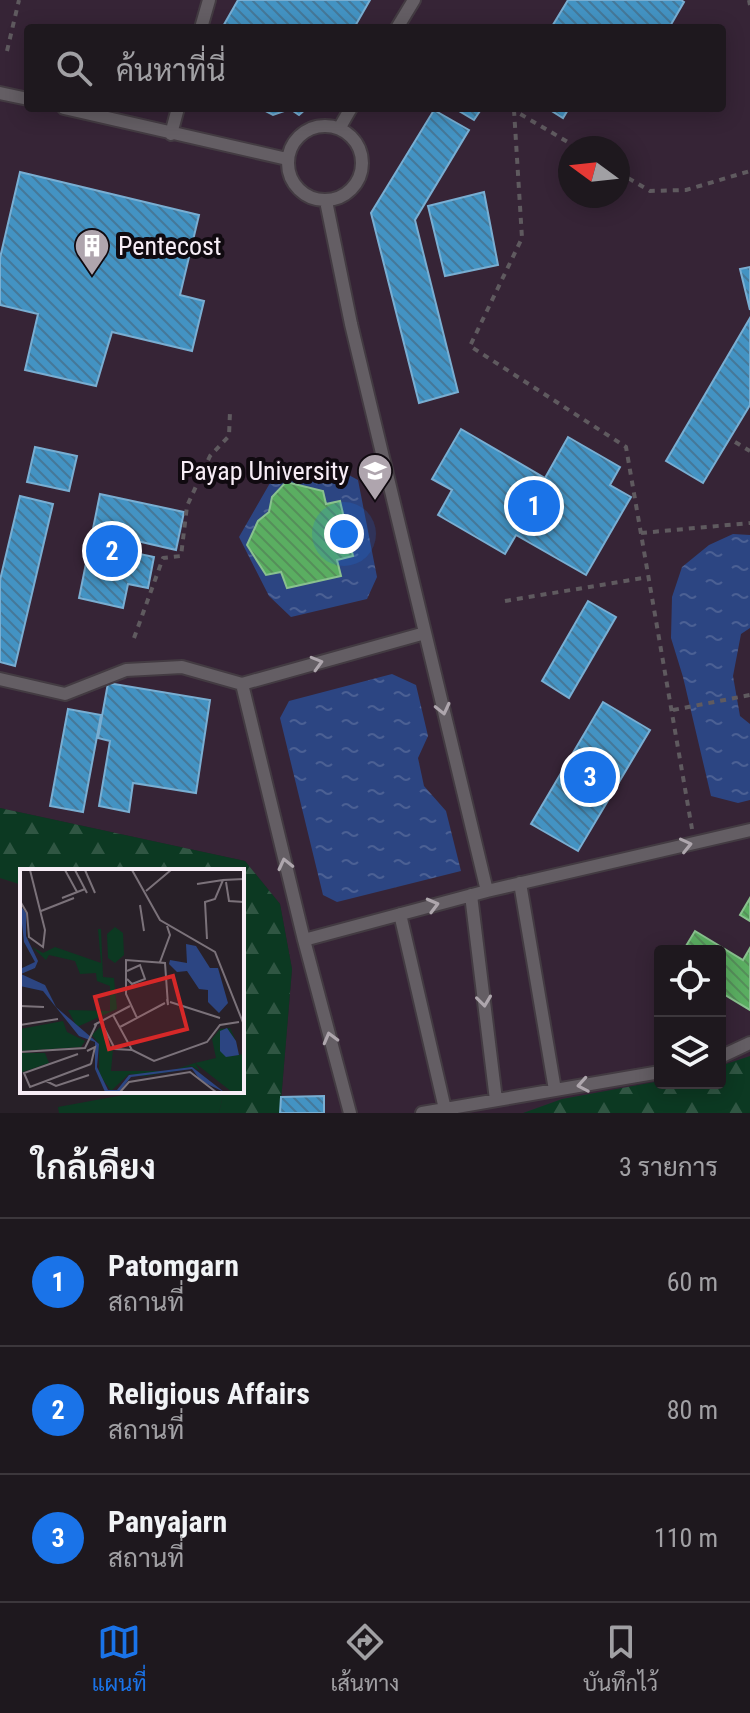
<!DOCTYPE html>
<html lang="th">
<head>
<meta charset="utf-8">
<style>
	:root { --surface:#1e181e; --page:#2b252b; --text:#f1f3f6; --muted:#a1a0a4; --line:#3c373c; --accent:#1a73e8 }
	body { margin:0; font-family:"Roboto Condensed",Sarabun,sans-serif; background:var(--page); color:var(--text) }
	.controls { position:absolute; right:24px; bottom:24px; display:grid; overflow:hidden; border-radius:8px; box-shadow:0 4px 20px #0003 }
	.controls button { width:72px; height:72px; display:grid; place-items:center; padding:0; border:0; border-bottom:2px solid var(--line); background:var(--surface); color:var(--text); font:40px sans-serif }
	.compass { position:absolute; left:558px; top:136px; width:72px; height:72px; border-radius:50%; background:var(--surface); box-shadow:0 4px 20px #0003; rotate:285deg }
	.you { position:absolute; left:344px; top:534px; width:28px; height:28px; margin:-20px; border:6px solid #fff; border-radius:50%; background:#1a73e8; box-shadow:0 0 0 12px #1a73e833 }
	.badge { display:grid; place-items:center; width:52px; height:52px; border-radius:50%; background:var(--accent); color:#fff; font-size:26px; font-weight:700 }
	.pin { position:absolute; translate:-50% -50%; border:4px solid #fff; box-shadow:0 2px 8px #0006 }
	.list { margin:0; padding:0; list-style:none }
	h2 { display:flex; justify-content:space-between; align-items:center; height:104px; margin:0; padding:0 32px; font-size:34px }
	h2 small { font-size:26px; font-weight:400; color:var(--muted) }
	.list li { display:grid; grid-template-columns:52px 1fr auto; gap:24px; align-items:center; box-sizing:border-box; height:128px; padding:0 32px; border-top:2px solid var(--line) }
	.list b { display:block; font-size:30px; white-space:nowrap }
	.list p { margin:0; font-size:26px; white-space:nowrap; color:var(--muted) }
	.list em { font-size:26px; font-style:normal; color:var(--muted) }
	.icon { flex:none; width:44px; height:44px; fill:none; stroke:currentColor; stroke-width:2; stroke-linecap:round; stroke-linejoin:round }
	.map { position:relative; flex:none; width:750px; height:1113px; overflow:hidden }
	.search { position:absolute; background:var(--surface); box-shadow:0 4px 20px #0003; left:24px; right:24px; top:24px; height:88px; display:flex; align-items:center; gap:20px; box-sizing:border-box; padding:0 28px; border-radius:8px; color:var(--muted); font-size:30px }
	.sheet { height:488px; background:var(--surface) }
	nav { display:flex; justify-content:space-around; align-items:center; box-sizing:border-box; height:112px; border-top:2px solid var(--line); background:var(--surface); font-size:22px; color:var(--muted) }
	nav a { display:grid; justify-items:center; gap:4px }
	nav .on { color:var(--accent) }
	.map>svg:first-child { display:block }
	.built { fill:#362436; fill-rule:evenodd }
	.grass { fill:#0c3922 }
	.forest { fill:url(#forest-firs) }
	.water { fill:url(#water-ripples) }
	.schools { fill:url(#schools-back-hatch); stroke:#79aed2; stroke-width:2 }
	.public { fill:url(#public-back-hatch); stroke:#89c18e; stroke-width:2 }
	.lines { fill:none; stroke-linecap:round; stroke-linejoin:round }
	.service-casing { stroke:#433b42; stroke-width:16 }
	.path { stroke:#5f5a5f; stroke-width:4; stroke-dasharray:6 6; stroke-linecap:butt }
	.service { stroke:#645e64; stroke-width:12 }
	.oneway { stroke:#aea6ad }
	.labels { text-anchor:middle; stroke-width:8; stroke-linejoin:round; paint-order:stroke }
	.poi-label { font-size:26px; fill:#f7edf6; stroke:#100a10; text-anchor:start }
	.inset-road { fill:none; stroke:#7b727a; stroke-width:2 }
	.view { fill:#d62828; fill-opacity:0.15; stroke:#d62828; stroke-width:4 }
	.inset-edge { fill:none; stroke:#f7edf6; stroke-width:4 }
</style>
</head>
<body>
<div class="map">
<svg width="750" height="1113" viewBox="0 0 750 1113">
	<defs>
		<pattern id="forest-firs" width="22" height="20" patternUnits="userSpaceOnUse" patternTransform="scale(2)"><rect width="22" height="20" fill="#0c3922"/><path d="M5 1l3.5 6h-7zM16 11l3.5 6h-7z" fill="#305643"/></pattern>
		<pattern id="water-ripples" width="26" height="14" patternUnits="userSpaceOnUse" patternTransform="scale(2)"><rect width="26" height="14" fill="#2c4582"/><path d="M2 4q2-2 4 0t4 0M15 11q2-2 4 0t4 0" fill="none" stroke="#4b6094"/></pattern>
		<pattern id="schools-back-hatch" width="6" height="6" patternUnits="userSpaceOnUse" patternTransform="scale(2)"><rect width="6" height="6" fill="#4393c3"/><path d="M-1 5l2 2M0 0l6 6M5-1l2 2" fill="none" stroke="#457899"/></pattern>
		<pattern id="public-back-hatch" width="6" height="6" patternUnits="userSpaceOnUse" patternTransform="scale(2)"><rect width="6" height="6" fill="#5aae61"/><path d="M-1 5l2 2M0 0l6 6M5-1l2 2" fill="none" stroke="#558f5a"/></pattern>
	</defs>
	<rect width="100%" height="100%" fill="#282028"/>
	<path class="built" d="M0,0H750V1113H280L292,969L280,904L245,861L0,808ZM28,28H722V108H28ZM570,148H618V196H570ZM660,951H720V1083H660Z"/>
	<path class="grass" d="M145,1091H224L219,1113H59L58,1107Z"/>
	<path class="forest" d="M0,808L245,861L280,904L292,969L280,1113H219L224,1091H242V871H22V885L0,878Z
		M750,1056V1113H523L562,1099L660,1081L720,1083V1066Z"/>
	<path class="water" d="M307,464L330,465L358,480L377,577L367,599L291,617L269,596L239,537L274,476Z
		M733,534L750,535V628L741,634L733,676L740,716L750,724V800L738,803L711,796L683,677L671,638L672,597L682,567L709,545Z
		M392,674L416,685L428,736L418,758L424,786L446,811L461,871L337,902L323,895L280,718L289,701Z"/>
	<path class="schools" d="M238,0H370L354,28H222Z
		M568,0H681L684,2L669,28H551Z
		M260,108H307L299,115L290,109L273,115Z
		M454,108H482L474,120Z
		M547,108H569L563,118Z
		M434,110L469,130L415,220L458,392L419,403L371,213Z
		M20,172L199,215L180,295L204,301L192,351L112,332L96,386L25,370L38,314L0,305V258Z
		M484,192L498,265L445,276L428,206Z
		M750,267V310L740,269Z
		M750,318V405L703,483L666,461Z
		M461,429L545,478L568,437L620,467L610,485L631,497L586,575L516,535L505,554L438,515L452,490L432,479Z
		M35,447L77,456L69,491L27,482Z
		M100,494L184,512L176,550L137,541L135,553L154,557L148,588L128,584L123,608L79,598Z
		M20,496L53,504L15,666L0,662V580Z
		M588,601L616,617L569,698L542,681Z
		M108,683L210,700L196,793L133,783L129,812L99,806L110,741L98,738Z
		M603,702L650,730L578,851L531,824Z
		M68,709L101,715L83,812L50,806Z
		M324,1096V1113H280L281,1097Z"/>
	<path class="public" d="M286,482L323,491L326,504L340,501L353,556L337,560L341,576L287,588L281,572L266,575L247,545L258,521L269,512L272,497Z
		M750,898V921L740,915Z
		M695,931L743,960L750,948V1010L720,992V951H683Z"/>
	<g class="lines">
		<defs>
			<path id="service" d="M201,28L209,0
				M397,28L414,0
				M0,93L28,99
				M64,108L287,159
				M288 163a37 37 0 1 1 74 0a37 37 0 1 1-74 0Z
				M340,127L351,108
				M171,134L178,108
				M326,201L351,324L487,891
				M0,679L65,694L126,670L182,667L242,684L425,633
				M242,684L304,940L350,1113
				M520,883L555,1090
				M471,895L496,1100
				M400,914L445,1109
				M304,940L487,891L750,830
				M720,1057L750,1043
				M422,1113L660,1072"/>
		</defs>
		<use href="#service" class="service-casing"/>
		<path class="path" d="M749,0L750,5
			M7,51L19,0
			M510,108L578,148
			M514,110L522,238L470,346L626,447L692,829
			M618,172L650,191L686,190L750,171
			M735,442L750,451
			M641,533L750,523
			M505,601L649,577
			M134,638L163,558L181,556L187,506L210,456L229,436L230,412
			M673,710L750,695"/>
		<use href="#service" class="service"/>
	</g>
	<defs><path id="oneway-chevron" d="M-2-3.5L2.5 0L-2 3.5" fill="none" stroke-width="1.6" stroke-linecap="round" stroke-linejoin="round" transform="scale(2)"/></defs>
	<g class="oneway">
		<use href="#oneway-chevron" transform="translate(317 663) rotate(-16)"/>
		<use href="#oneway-chevron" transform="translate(443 709) rotate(77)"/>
		<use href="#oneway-chevron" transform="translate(686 845) rotate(-13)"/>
		<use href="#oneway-chevron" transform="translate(285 864) rotate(-103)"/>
		<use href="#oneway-chevron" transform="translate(433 905) rotate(-15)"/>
		<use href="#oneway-chevron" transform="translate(484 1001) rotate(83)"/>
		<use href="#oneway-chevron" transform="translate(330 1038) rotate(-105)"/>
		<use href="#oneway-chevron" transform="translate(583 1085) rotate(170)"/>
	</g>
	<defs>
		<symbol id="building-pin" viewBox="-11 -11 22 30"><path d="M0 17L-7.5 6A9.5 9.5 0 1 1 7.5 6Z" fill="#afa5ae" stroke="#100a10"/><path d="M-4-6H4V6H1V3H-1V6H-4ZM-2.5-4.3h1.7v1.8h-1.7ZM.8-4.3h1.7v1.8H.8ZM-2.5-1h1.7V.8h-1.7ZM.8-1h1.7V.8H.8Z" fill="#fff"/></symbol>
		<symbol id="university-pin" viewBox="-11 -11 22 30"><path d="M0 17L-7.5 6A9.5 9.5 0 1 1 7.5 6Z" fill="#afa5ae" stroke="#100a10"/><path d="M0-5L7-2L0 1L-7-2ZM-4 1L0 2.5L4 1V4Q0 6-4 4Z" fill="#fff"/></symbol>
	</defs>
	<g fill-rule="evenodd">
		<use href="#building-pin" x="72" y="226" width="40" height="54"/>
		<use href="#university-pin" x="355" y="451" width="40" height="54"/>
	</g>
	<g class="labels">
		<g class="poi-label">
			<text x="118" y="255">Pentecost</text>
			<text x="349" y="480" text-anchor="end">Payap University</text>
		</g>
	</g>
	<g transform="translate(20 869)">
		<rect width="224" height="224" fill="#282028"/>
		<path d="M95,58L103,64L104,86L95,94L88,89L87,65ZM43,152L47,163L65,172L61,178L0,182V160ZM210,159L216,172L210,163H200V181L212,187L224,185V223H212L175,194L196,189L192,170L200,160ZM0,184H25L29,194L0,204Z" fill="#0c3922"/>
		<path d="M78,60H81L83,108L94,109L97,140L57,158L48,141L90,142V117L77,112L76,104L60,105L55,92L29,86L26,91L12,78L23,84L35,78L81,94ZM80,158L93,180L91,202H151L175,194L180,202L171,197L155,202L125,207L109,205L91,222L79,205V175L72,166Z" fill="#0c3922"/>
		<path d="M0,36L6,44V67L18,92L15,99L1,105L25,116L36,138L79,175L77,198L88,221H97L109,206L172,198L204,223L181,212L172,200L111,208L99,223H85L75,200V173L59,167L23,122L0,117V100L15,93L4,73ZM166,75L176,77L190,99H198L208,134L199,144L188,133V121L179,120L167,102L157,103L149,95L150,91L167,94ZM207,159L216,172L219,186L206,188L200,182V162Z" fill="#2c4582"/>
		<path class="inset-road" d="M45,1L57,23M55,1L67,24M65,1L75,24M112,1L140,51L195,83L224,156M206,13L209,32L224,33M177,15L203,11M126,22L151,1M42,29L65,20M0,32L7,44L9,68L23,78L25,61L10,1M120,36L124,62M21,42L54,29M187,70L185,33L195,30L203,11L224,10M140,93L150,66L147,57M107,110L112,115L125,110L120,96L107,102M150,133L200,149M0,137L24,138M93,146L112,181L134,192L187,173L200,156L219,153M117,149L106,125V91L145,94L148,136L147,130M81,153L95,180L112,181M0,156L38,150M74,156L110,137M100,158L145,134M67,182L75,178L71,195M0,183L65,179L77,154M58,185L4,204L10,218L71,195M26,212L36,217L69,206M100,223L109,213L170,203L196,223"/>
		<path class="view" d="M153,107L167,160L89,180L75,128Z"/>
		<rect width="224" height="224" class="inset-edge"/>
	</g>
</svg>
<div class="controls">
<button><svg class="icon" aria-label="locate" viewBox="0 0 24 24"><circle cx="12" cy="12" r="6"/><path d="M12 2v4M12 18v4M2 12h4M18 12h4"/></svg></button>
<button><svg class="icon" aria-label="layers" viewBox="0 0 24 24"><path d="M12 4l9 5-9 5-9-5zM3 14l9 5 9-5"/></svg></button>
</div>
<svg class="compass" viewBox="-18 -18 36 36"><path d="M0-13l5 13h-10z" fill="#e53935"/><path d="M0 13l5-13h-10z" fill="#a1a0a4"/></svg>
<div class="you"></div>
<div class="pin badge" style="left:534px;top:506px">1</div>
<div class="pin badge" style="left:112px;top:551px">2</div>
<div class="pin badge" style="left:590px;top:777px">3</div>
<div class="search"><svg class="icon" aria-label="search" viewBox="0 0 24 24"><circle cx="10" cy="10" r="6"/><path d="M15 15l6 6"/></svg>ค้นหาที่นี่</div>
</div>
<section class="sheet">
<h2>ใกล้เคียง<small>3 รายการ</small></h2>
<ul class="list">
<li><span class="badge">1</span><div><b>Patomgarn</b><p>สถานที่</p></div><em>60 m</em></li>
<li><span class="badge">2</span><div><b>Religious Affairs</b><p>สถานที่</p></div><em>80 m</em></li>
<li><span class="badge">3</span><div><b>Panyajarn</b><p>สถานที่</p></div><em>110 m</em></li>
</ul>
</section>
<nav>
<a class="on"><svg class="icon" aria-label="map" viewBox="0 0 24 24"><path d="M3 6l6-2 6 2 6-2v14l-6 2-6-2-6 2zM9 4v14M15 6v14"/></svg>แผนที่</a>
<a><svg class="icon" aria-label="directions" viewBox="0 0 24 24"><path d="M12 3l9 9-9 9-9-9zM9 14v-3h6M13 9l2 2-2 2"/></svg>เส้นทาง</a>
<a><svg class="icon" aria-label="saved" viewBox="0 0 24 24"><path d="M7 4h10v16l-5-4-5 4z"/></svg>บันทึกไว้</a>
</nav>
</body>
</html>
